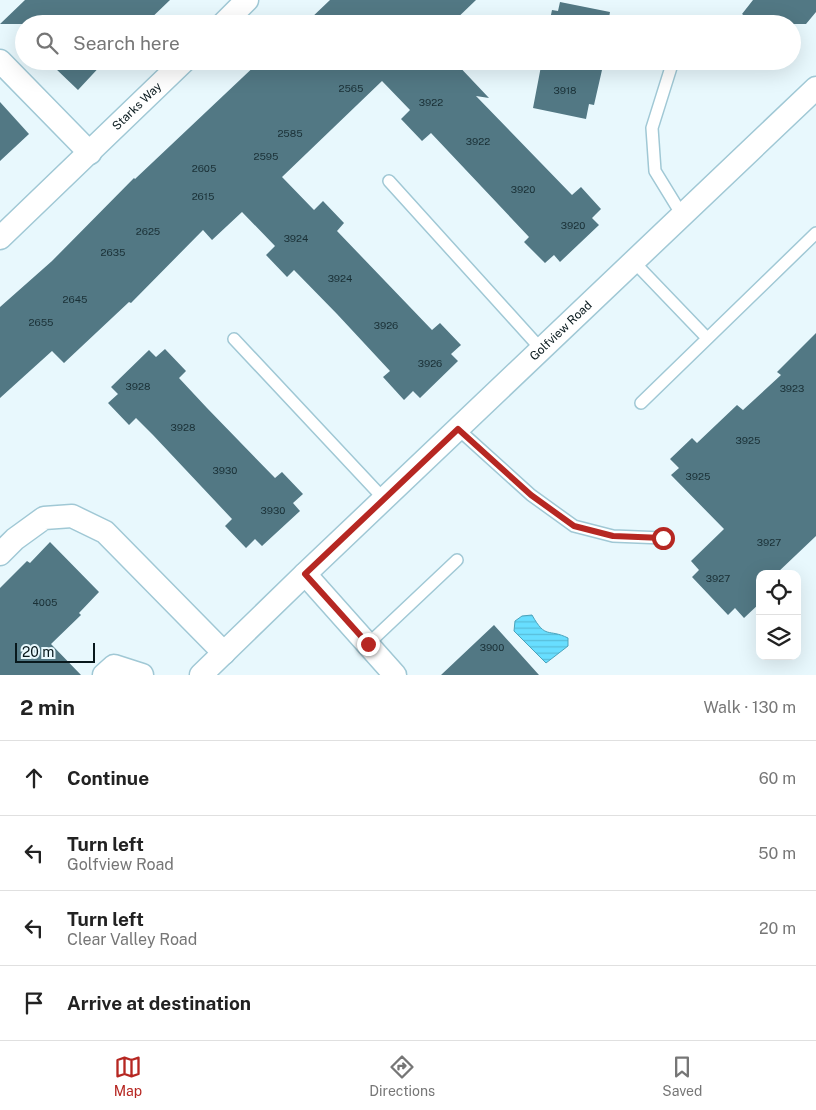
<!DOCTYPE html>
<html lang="en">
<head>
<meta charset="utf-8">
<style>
	:root { --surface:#fff; --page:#f6f6f6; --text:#222; --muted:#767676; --line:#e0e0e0; --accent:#b62722 }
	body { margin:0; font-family:"Public Sans",sans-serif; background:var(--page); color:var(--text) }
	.controls { position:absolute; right:15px; bottom:15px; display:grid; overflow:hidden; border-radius:10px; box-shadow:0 5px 20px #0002 }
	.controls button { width:45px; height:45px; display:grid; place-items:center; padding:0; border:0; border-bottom:1px solid var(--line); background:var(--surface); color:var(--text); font:25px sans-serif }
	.scale { position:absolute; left:15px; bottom:12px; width:80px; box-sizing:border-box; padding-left:5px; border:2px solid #08181c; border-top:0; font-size:14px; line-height:18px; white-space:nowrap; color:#08181c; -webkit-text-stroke:4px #e8f8fd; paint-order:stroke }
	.stop { position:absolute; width:15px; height:15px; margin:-11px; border:4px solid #b62722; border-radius:50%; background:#fff }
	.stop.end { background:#b62722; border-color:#fff; box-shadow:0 1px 5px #0008 }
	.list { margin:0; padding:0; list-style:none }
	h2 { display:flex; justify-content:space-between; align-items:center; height:65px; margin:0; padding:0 20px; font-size:21px }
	h2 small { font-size:16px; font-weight:400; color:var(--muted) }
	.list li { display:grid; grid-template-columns:32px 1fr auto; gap:15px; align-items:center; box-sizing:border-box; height:75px; padding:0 20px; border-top:1px solid var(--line) }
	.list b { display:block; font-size:19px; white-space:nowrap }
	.list p { margin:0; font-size:16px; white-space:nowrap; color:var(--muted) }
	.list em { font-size:16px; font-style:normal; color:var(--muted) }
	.icon { flex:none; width:28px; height:28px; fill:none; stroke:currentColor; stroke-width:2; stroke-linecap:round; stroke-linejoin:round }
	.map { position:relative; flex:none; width:816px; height:675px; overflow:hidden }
	.search { position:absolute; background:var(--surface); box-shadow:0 5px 20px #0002; left:15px; right:15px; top:15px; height:55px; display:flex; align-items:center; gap:12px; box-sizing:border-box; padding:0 18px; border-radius:28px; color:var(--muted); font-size:19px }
	.sheet { height:365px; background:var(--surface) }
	nav { display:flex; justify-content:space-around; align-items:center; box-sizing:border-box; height:70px; border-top:1px solid var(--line); background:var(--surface); font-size:14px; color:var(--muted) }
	nav a { display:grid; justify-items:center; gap:2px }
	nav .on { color:var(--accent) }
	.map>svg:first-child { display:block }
	.water { fill:url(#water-rules); stroke:#4ba3bb }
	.building { fill:#527884 }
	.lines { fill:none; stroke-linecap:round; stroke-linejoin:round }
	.lane-casing { stroke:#a0c8d5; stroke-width:14 }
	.street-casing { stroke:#a0c8d5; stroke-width:25 }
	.lane { stroke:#fff; stroke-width:11 }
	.street { stroke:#fff; stroke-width:22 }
	.route { stroke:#b62722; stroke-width:6 }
	.labels { text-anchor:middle; stroke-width:5; stroke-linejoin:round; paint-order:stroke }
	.number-label { font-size:10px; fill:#1a3036 }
	.street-label { font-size:12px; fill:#08181c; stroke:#e8f8fd }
</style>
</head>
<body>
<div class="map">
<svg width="816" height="675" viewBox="0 0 816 675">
	<defs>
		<pattern id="water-rules" width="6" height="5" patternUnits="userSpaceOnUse" patternTransform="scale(1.25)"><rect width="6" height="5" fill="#68deff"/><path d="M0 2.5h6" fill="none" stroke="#59beda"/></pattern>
	</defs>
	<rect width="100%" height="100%" fill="#e8f8fd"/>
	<path class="water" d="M532,615C546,640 548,628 568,638V646L546,663L514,631L515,621L522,616Z"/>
	<path class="building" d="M25,0H170L145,24H0Z
		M330,0H476L451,24H303L308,19L309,20Z
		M753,0H816V12L806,24H755L742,14Z
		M560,2L610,12L608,24H549L552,10L558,11Z
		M56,61H105L78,90L55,68L58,65L55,62Z
		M260,61H454L489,98L476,96L572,195L581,187L601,209L592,218L599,225L560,262L554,255L545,263L524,242L529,237L431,133L422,141L401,119L410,110L382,81L282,177L314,210L323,201L344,223L337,231L432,330L440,323L461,345L451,354L458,361L420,398L413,391L404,400L383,377L390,371L337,314L294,270L287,277L266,255L275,246L242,212L212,240L203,230L131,303L129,302L64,363L52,351L0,398V307L52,261L134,178L135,179Z
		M542,61H599L597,68L602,70L594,105L589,104L586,119L533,108Z
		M0,102L29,134L0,161Z
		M816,333V536L776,574H760V603L744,618L735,608L728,615L692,577L699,570L691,561L724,529L671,475L679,468L670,459L692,438L697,443L737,405L743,410L781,375L777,372Z
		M165,349L186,371L179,378L207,408L275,478L282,472L303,494L293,503L300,511L262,546L255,539L246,548L225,526L232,519L153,435L136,418L129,425L108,403L118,394L111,387L149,350L156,357Z
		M50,542L99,592L79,613L81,615L51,644L81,675H0V588L27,561L30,563Z
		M494,625L539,675H441Z"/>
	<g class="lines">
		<defs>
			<path id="lane" d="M673,61L652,128L655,171L682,215
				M389,181L541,349
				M634,262L707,338
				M234,339L384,499
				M641,403L816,233
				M458,429L531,495L574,526L613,536L663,538
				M368,644L457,560"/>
			<g id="street">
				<path d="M223,24L247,0"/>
				<path d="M0,61L90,153"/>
				<path id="s1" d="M0,238L184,61"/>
				<path d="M0,554L15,539L44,518L72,516L105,532L224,653"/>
				<path d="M305,574L395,675"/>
				<path d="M104,675L114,666L142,675"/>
				<path id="s2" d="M201,675L305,574L816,88"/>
			</g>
		</defs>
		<use href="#lane" class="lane-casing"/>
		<use href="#street" class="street-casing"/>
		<use href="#lane" class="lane"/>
		<use href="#street" class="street"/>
	</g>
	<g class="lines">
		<path class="route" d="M368,644L305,574L458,429L531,495L574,526L613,536L663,538"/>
	</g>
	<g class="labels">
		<g class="number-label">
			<text x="351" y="92">2565</text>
			<text x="565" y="94">3918</text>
			<text x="431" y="106">3922</text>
			<text x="290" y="137">2585</text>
			<text x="478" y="145">3922</text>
			<text x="266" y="160">2595</text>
			<text x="204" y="172">2605</text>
			<text x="523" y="193">3920</text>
			<text x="203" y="200">2615</text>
			<text x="573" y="229">3920</text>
			<text x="148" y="235">2625</text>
			<text x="296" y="242">3924</text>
			<text x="113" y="256">2635</text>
			<text x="340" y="282">3924</text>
			<text x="75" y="303">2645</text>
			<text x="41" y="326">2655</text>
			<text x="386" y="329">3926</text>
			<text x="430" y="367">3926</text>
			<text x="138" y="390">3928</text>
			<text x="792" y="392">3923</text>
			<text x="183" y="431">3928</text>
			<text x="748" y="444">3925</text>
			<text x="225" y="474">3930</text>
			<text x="698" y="480">3925</text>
			<text x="273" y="514">3930</text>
			<text x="769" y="546">3927</text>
			<text x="718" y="582">3927</text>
			<text x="45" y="606">4005</text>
			<text x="492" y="651">3900</text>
		</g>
		<g class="street-label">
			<text dy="4" stroke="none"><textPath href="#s1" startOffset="190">Starks Way</textPath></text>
			<text dy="4" stroke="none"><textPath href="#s2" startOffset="498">Golfview Road</textPath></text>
		</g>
	</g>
</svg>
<div class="controls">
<button><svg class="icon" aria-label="locate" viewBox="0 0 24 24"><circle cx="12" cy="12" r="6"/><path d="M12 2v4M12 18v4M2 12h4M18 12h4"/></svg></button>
<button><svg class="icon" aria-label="layers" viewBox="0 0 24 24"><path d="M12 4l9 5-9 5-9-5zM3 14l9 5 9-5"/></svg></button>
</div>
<div class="scale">20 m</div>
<div class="stop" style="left:663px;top:538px"></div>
<div class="stop end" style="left:368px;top:644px"></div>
<div class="search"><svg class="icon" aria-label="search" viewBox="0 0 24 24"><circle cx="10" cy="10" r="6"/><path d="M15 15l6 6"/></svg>Search here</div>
</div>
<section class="sheet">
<h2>2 min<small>Walk · 130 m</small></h2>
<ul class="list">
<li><svg class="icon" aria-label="ahead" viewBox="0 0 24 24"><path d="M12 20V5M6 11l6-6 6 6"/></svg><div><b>Continue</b></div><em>60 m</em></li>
<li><svg class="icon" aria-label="left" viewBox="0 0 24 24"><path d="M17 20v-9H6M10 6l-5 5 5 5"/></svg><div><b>Turn left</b><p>Golfview Road</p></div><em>50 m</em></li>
<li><svg class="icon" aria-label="left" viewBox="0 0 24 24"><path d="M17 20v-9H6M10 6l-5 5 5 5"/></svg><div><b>Turn left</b><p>Clear Valley Road</p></div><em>20 m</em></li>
<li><svg class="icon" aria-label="arrive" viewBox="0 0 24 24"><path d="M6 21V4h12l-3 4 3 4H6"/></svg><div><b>Arrive at destination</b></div></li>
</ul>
</section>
<nav>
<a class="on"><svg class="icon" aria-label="map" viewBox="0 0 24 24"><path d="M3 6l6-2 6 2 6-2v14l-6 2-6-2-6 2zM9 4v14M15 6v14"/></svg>Map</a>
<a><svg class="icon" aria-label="directions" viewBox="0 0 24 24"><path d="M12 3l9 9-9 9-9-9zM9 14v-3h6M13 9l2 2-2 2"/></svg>Directions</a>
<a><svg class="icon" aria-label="saved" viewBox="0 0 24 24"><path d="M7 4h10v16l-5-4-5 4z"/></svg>Saved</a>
</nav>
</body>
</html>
